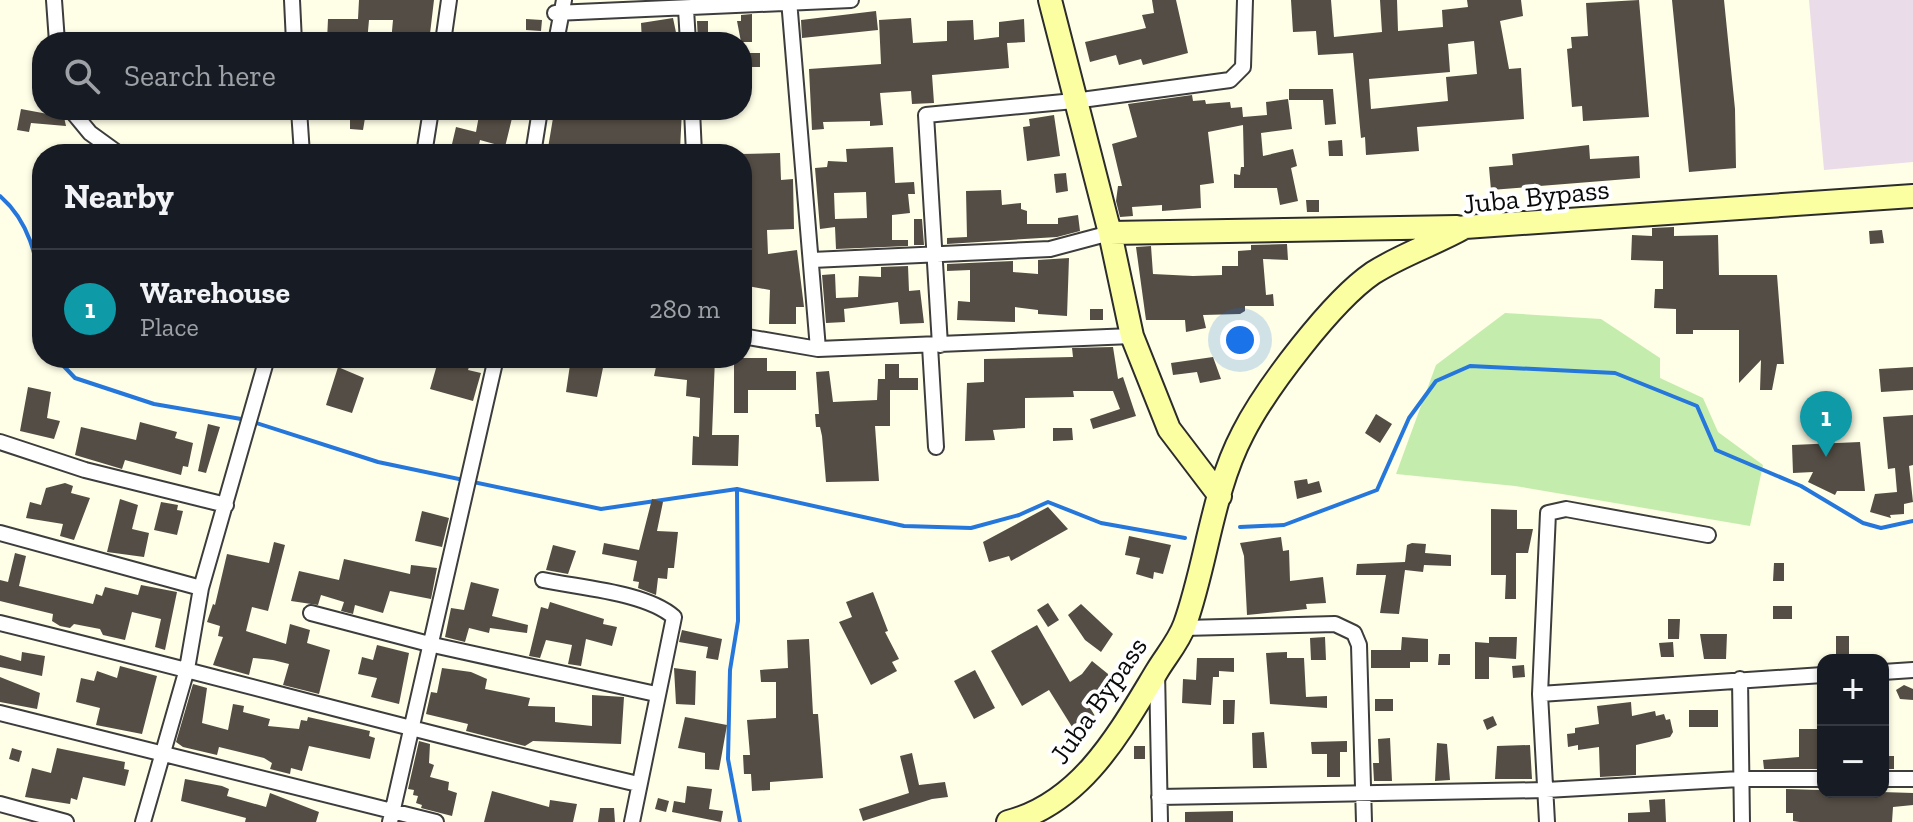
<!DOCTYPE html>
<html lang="en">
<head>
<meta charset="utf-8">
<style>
	:root { --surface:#171b24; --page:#20242c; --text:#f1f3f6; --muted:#9ea1a6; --line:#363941; --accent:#c62816 }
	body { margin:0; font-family:"Zilla Slab",serif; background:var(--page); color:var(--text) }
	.controls { position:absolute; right:24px; bottom:24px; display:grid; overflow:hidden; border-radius:16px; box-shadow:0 2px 6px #0004 }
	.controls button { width:72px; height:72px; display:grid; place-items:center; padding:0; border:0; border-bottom:2px solid var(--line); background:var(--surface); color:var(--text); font:40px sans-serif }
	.you { position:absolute; left:1240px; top:340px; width:28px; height:28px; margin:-20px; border:6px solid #fff; border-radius:50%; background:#1a73e8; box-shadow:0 0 0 12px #1a73e833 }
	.badge { display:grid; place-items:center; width:52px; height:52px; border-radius:50%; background:var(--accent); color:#fff; font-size:26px; font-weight:700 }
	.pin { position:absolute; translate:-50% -66px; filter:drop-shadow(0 2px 4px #0008) }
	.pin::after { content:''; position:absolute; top:42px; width:28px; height:24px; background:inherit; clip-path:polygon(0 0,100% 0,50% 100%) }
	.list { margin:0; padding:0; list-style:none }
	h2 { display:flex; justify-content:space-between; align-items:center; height:104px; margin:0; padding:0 32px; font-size:34px }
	h2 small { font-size:26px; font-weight:400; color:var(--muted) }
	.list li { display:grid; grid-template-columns:52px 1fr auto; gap:24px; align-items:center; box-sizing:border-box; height:120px; padding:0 32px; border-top:2px solid var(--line) }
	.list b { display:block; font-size:30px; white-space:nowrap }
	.list p { margin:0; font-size:26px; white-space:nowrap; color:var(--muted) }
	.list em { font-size:26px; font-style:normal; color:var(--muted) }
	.icon { flex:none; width:44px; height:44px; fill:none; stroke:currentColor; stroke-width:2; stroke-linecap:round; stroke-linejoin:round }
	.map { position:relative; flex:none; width:1913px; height:822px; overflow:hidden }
	.search { position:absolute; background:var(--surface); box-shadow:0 2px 6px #0004; left:32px; top:32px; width:720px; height:88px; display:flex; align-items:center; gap:20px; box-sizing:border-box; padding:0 28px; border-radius:32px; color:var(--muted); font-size:30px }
	.panel { position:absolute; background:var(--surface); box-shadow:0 2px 6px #0004; left:32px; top:144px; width:720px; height:224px; border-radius:32px }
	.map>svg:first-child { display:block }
	.industrial { fill:#ebdcea }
	.green { fill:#c4edad }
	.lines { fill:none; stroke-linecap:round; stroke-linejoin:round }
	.stream { stroke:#2577db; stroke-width:4 }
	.building { fill:#544d45; fill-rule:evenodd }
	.street-casing { stroke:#3d3d3d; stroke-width:18 }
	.secondary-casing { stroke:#2c2c2c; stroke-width:26 }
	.street { stroke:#fff; stroke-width:14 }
	.secondary { stroke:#fbffa2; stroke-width:22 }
	.labels { text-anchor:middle; stroke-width:8; stroke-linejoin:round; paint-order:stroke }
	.street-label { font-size:28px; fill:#0a0a0a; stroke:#fff }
</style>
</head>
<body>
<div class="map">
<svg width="1913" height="822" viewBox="0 0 1913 822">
	<rect width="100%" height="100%" fill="#fffee7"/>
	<path class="industrial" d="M1809,0H1913V162L1824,170Z"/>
	<path class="green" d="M1505,313L1601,319L1660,358V378L1703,398L1718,432L1763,465L1750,526L1515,486L1396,474L1436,365Z"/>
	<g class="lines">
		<path class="stream" d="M0,196C29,221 37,257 42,294
			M56,358L75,378L154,404L247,420L378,462L601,509L737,489L904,526L971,528L1019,515L1048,502L1101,523L1185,538
			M737,489L738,621L730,670L728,759L740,822
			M1240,527L1284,525L1377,490L1409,418L1436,381L1470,366L1615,373L1697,406L1716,450L1801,486L1863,523L1881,528L1913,521"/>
	</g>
	<path class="building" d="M359,0H434L429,42H391L393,20H369L367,42H358V37L354,36V42L327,41L328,19H358Z
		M1152,0H1176L1188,53L1143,65L1141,59L1119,65L1116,55L1090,62L1085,42L1146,28L1142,15L1154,13Z
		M1291,0H1331L1334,37L1382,32L1380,0H1397L1398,31L1443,27L1442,10L1468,7L1467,0H1521L1523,16L1500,21L1509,69L1521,68L1524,119L1417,127L1419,151L1366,155L1365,137L1361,138L1353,53L1318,55L1316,31L1293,32ZM1474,41L1477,74L1446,77L1448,101L1371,109L1369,79L1450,72L1448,44Z
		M1639,0L1649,117L1583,121L1582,106L1572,107L1567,49L1572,48L1571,37L1588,36L1586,3Z
		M1672,0H1724L1735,109L1736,168L1689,172Z
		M876,11L878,30L802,38L801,20Z
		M752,14V42H741L737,21H741V15Z
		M673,18L678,42H642L641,23Z
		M911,18L913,43L947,41V21L973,20L974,40L999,37V22L1024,19L1025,42L1007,43L1009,68L932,75L934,103L912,104L911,91L880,93L883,125L870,126V121L823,122L824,129L812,130L809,69L881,64L879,20Z
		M526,19L542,20L541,31L526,30Z
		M697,21H708V42H698Z
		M742,53H760V67H742Z
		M1289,89H1333L1336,124L1325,125L1323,100H1289Z
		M1192,95L1193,101L1205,100L1206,104L1230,102L1231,108L1242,107L1243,117L1267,115L1266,102L1288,99L1292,129L1261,133L1263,156L1293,149L1297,166L1291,168L1298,201L1280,205L1277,188H1234V174L1240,175L1241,167H1244L1243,125L1208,132L1214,183L1200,185L1201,208L1162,211V205L1132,207L1133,216L1120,217L1116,201L1118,186H1122L1112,144L1137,137L1128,104Z
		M21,109L64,117L66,126L31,123L29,132L17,130Z
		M480,110L513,114L505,147L480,140L477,154H455L457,145L452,144L456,127L476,132Z
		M599,110H682L680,150H650V154H547L554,112L598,116Z
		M1054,115L1060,156L1027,161L1023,127L1030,126L1029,119Z
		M350,117L365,118L363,130L350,129Z
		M1342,140L1343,156H1329L1328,141Z
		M1589,145L1590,159L1639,156L1640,178L1491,190L1489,167L1513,165L1512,154Z
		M893,147L895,183L914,182L915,194H908L910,213L892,215V240H908V246L836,249L835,227L820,229L815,168L827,167L828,161L847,162L846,149ZM866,192L867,218L835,219L834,193Z
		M780,153L781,180L793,179L794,229L767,230L768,254L797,250L804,307H796V324H769L770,290L742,285V154Z
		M1066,173L1068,191L1056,193L1054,174Z
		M1001,190L1002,205L1021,203V209L1027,211V224H1058V218L1078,215L1080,231L1057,237L947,244V238L967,237L966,191Z
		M1306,200H1319V212H1307Z
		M914,219H922L924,245H914Z
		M1674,227V236L1718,235L1719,275H1777L1784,364H1777L1772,390H1760L1761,360L1739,383V330H1693V334H1676V309L1654,308L1655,289H1663V261L1631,260L1632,235L1652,236V228Z
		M1882,230L1884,243L1870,244L1869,231Z
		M1287,244L1288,260L1263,259L1266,295L1273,294L1274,306H1245V311L1240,314L1203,315L1206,328L1186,332L1185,320H1146L1136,247L1151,246L1153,274L1193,276L1222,275V266H1238V251L1251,250V245Z
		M1069,258L1067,316L1038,314V310L1015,307V322L957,320L958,301L970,302V270L947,271V264L1013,261V272L1038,274V260Z
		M908,266L909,291L920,290L924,323L900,324L898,302L844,309L845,322L826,323L822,275L835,274L836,298L858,297L859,276L881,277V267Z
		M1090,309H1103V320H1090Z
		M1113,347L1118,379L1123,377L1136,416L1093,429L1090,419L1120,409L1113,391H1073L1074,397L1025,398V428L993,430L995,440L965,441L967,383L984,382V359L1073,357L1072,348Z
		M1213,357L1221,379L1200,383L1197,372L1173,375L1171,363Z
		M439,358H472L468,370L481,373L473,401L430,389Z
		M571,358H605L597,397L566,392Z
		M658,358H715L712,435H739L738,466L692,465L693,436L699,437L700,398L686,396L687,380L654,376Z
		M734,358H767V371H796V390H748V413H734Z
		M885,364H899V378H918V390H890V426H875L879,481L826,482L822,436L820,427H816L815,414H819L816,372L829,371L833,402L877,400L878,379H885Z
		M338,367L364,378L352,413L326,405Z
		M1913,367V390L1881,392L1879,369Z
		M28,387L51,392L47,418L60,421L54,439L20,431Z
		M1376,414L1392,424L1380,443L1365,433Z
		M1913,415V465L1909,466L1913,502L1904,504V514L1890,515L1891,518L1870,512L1875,494L1897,492L1895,468L1888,469L1883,417Z
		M140,422L177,432L175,438L193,443L188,467L183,466L181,475L125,460L122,469L75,455L81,427L136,440Z
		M208,424L220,427L206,473L198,471Z
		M1053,428H1072L1073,440L1053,441Z
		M1860,442L1865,491H1837L1835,495L1808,482L1813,472L1793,473L1792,445Z
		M1307,479L1308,484L1319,481L1322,492L1297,499L1294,481Z
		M65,483L73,486L71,493L90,498L74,540L60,536L63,524L26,518L30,502L41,505L46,488Z
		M120,499L138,505L132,529L149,533L144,557L107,552Z
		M652,499L663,502L657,531L678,532L674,568H668L667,579L658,578L656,595L638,588L639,582L633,581L637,561L602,554L604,543L639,550Z
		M161,502L178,505L177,510L183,511L177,535L154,530Z
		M1048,507L1068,529L1011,561L1009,556L989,562L983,542Z
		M1491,509L1517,510V529H1533L1528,553H1516V599H1505L1506,575H1491Z
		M422,511L449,518L442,547L415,541Z
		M1129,536L1171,545L1163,574L1154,572L1153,579L1136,574L1140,558L1125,555Z
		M1281,537L1283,551L1289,550L1290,581L1323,577L1326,603L1306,604L1307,609L1247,615L1244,556L1240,543Z
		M274,542L285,545L268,611L252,607L246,631L286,644L290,624L310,630L307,643L330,650L319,694L283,685L289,664L273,660L253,658L249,675L213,665L223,637L218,636L220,626L207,622L213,604L215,605L227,554L269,563Z
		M1412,543L1426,544L1425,553L1451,555V566L1424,565L1423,572L1405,570L1399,614L1380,613L1386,575H1356L1357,564L1405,562L1407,545Z
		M553,545L576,551L568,574L546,570Z
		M15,553L26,556L19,586L93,604L96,594L102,596L105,587L138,595L141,585L177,592L165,650L155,647L161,619L132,612L125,640L103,635L100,629L74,624L70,628L60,626L52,621L53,614L0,601V580L8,582Z
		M344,559L410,574L411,565L437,568L431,599L390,591L383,613L355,605L353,614L341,611L344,602L321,595L318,605L291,601L299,571L339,580Z
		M1774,563H1784V581H1773Z
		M471,582L499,589L492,616L528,625L527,633L490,628L489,633L469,628L465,642L445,637L451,608L464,610Z
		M873,592L888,631L885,632L899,659L892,662L897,671L871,685L839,622L852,617L846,602Z
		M550,602L604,619L603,624L617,627L612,646L586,639L581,666L568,664L572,645L546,640L540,658L529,656L541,607L548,609Z
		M1048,603L1059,620L1048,627L1037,610Z
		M1081,604L1113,634L1101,652L1085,640L1068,615Z
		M1773,606H1792V619H1773Z
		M1668,619H1680L1679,639H1668Z
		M1037,625L1070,682L1082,674L1092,661L1113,678L1089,706L1095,716L1074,730L1049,690L1022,706L991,651Z
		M682,630L722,639L718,660L706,658L708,647L679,642Z
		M1700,634H1727L1726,659H1704Z
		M1836,636H1849V655H1836Z
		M1325,637L1326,660H1311L1310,638Z
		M1402,637L1428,639V662H1410V668H1371V650H1401Z
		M1489,637H1517L1516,659L1489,657V679H1475V642L1489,643Z
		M809,639L813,714H818L823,778L770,782V790L752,791L751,774H744L743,755H750L747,720L776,718V682H761L760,670L788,668L787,640Z
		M1673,642L1674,657H1661L1659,643Z
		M377,645L409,653L399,704L371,697L377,678L358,674L362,657L373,660Z
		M22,652L45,656L42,676L0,667V655L21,661Z
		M1287,652V658H1304L1306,697L1327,696V708L1270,704L1266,653Z
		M1439,654H1450V665H1438Z
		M1197,658H1234V672L1219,671V677H1213L1211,705L1182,703L1183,679L1196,680Z
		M1524,665L1525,677L1513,678L1512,666Z
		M120,666L157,676L142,734L96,725L100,708L76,702L81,678L94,681L97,671L117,678Z
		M442,668L471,672L487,679L485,689L530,698L528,706L555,707V722L592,726V695L624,697L621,744L533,741L525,746L466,731L468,724L426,714L431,692L437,693Z
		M674,668L696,671L695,705L676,704Z
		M975,670L995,708L974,719L954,681Z
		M0,677L40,693L37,709L0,702Z
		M193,684L207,688L202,723L228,730L233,704L244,706L243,712L270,719L268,726L299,729L301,720L307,721L308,717L370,731L369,736L375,738L370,759L309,746L302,771L291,768L290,774L270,769L272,763L264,758L219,747L217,755L183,747L176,742Z
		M1904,685L1913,689V700L1900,699L1896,690Z
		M1375,699H1393V711H1375Z
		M1223,700H1235L1234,724H1223Z
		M1631,702L1632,716L1655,711L1656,716L1664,714L1666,720L1670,719L1673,732L1670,737L1636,745V775L1600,777L1599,747L1578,750V745L1568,747L1567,734L1575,733V728L1599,724L1597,706Z
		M1689,710H1718V727H1689Z
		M1493,716L1497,725L1487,730L1483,720Z
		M685,717L727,725L719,770L705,769V753L678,748Z
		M1799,729H1821L1822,769H1764L1763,760L1799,757Z
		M1264,732L1267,768H1253L1252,733Z
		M1390,738L1392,781H1374L1373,763H1379L1378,739Z
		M419,741L430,744L429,763L434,765L430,777L449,782L448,790L457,793L452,816L421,808L422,805L416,803L418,796L413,795L414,790L408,789Z
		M1347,741V752H1340V777H1327V754H1312L1311,742Z
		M1437,743L1447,744L1450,780L1435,781Z
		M1530,745L1532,779H1495L1497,746Z
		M1134,746H1145V759H1134Z
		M12,748L22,751L19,762L9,759Z
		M57,748L125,762L124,769L129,770L125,786L83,777L77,800L71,798L70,804L25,797L32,768L51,773Z
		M912,753L919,785L945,782L948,797L932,799L863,821L859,809L909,793L900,756Z
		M1883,756H1894V769H1883Z
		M185,779L222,786L229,789L227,796L266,807L270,793L319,812L316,822H245L246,818L181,801Z
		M687,786L712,789L709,809L723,811L721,822L672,812L674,801L685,803Z
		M1786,789L1913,793V805L1893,807L1892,822H1800L1793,821V813H1786Z
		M492,791L549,807L550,800L577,804L573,822H484Z
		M658,798L669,801L666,812L655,809Z
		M1665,799L1666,822H1628V813L1650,812L1649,800Z
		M600,808H614L615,822H598Z
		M1233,811V822H1185V812Z"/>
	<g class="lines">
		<defs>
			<path id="street" d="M54,0L57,42
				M292,0L294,42
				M789,0L818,349L1132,336
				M686,9L688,42
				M555,13L851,0
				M443,42L449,0
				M556,42L564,0
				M71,110L90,133L119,154
				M299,110L302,154
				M692,110L694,154
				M424,154L431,110
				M533,154L540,110
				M812,260L1050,249L1110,233
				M742,336L818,349
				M940,345L926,115L1074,101L1230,80L1243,67L1245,0
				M930,346L936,447
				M0,442L85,470L226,505
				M0,533L201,588
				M543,580C580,588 645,592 674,617L632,822
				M311,613L433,645L656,694
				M0,623C213,675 424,734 638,784
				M1184,628L1335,624L1354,633L1359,645L1364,822
				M1157,671L1160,822
				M1883,672L1913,670
				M1740,679L1742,822
				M1540,694L1823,675
				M0,713L436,822
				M1883,779H1913
				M1159,797L1546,790L1740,779H1823
				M0,804L66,822
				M143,822L187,669L201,588L267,358
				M390,822L496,358
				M1547,822L1540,694L1548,513L1566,509L1708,535"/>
			<path id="secondary" d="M1050,0L1110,233L1132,336L1169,429L1220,496
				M1110,233L1457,227
				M1008,822C1082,803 1120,732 1157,671C1166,656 1179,641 1185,624C1207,562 1212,492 1243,433C1266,388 1332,301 1373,273C1403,254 1435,244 1465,227L1913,196"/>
		</defs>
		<use href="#street" class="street-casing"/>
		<use href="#secondary" class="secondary-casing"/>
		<use href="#street" class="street"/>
		<use href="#secondary" class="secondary"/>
	</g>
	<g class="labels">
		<g class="street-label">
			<text transform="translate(1536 196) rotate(-6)" y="10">Juba Bypass</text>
			<text transform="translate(1098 700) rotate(-55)" y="10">Juba Bypass</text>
		</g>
	</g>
</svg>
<div class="controls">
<button>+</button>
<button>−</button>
</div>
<div class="you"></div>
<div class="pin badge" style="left:1826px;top:457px;background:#0f9aa8">1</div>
<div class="search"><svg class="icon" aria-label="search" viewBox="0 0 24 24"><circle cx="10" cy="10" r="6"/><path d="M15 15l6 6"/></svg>Search here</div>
<section class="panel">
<h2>Nearby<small></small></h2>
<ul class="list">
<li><span class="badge" style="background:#0f9aa8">1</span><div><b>Warehouse</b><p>Place</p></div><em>280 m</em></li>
</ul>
</section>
</div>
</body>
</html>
